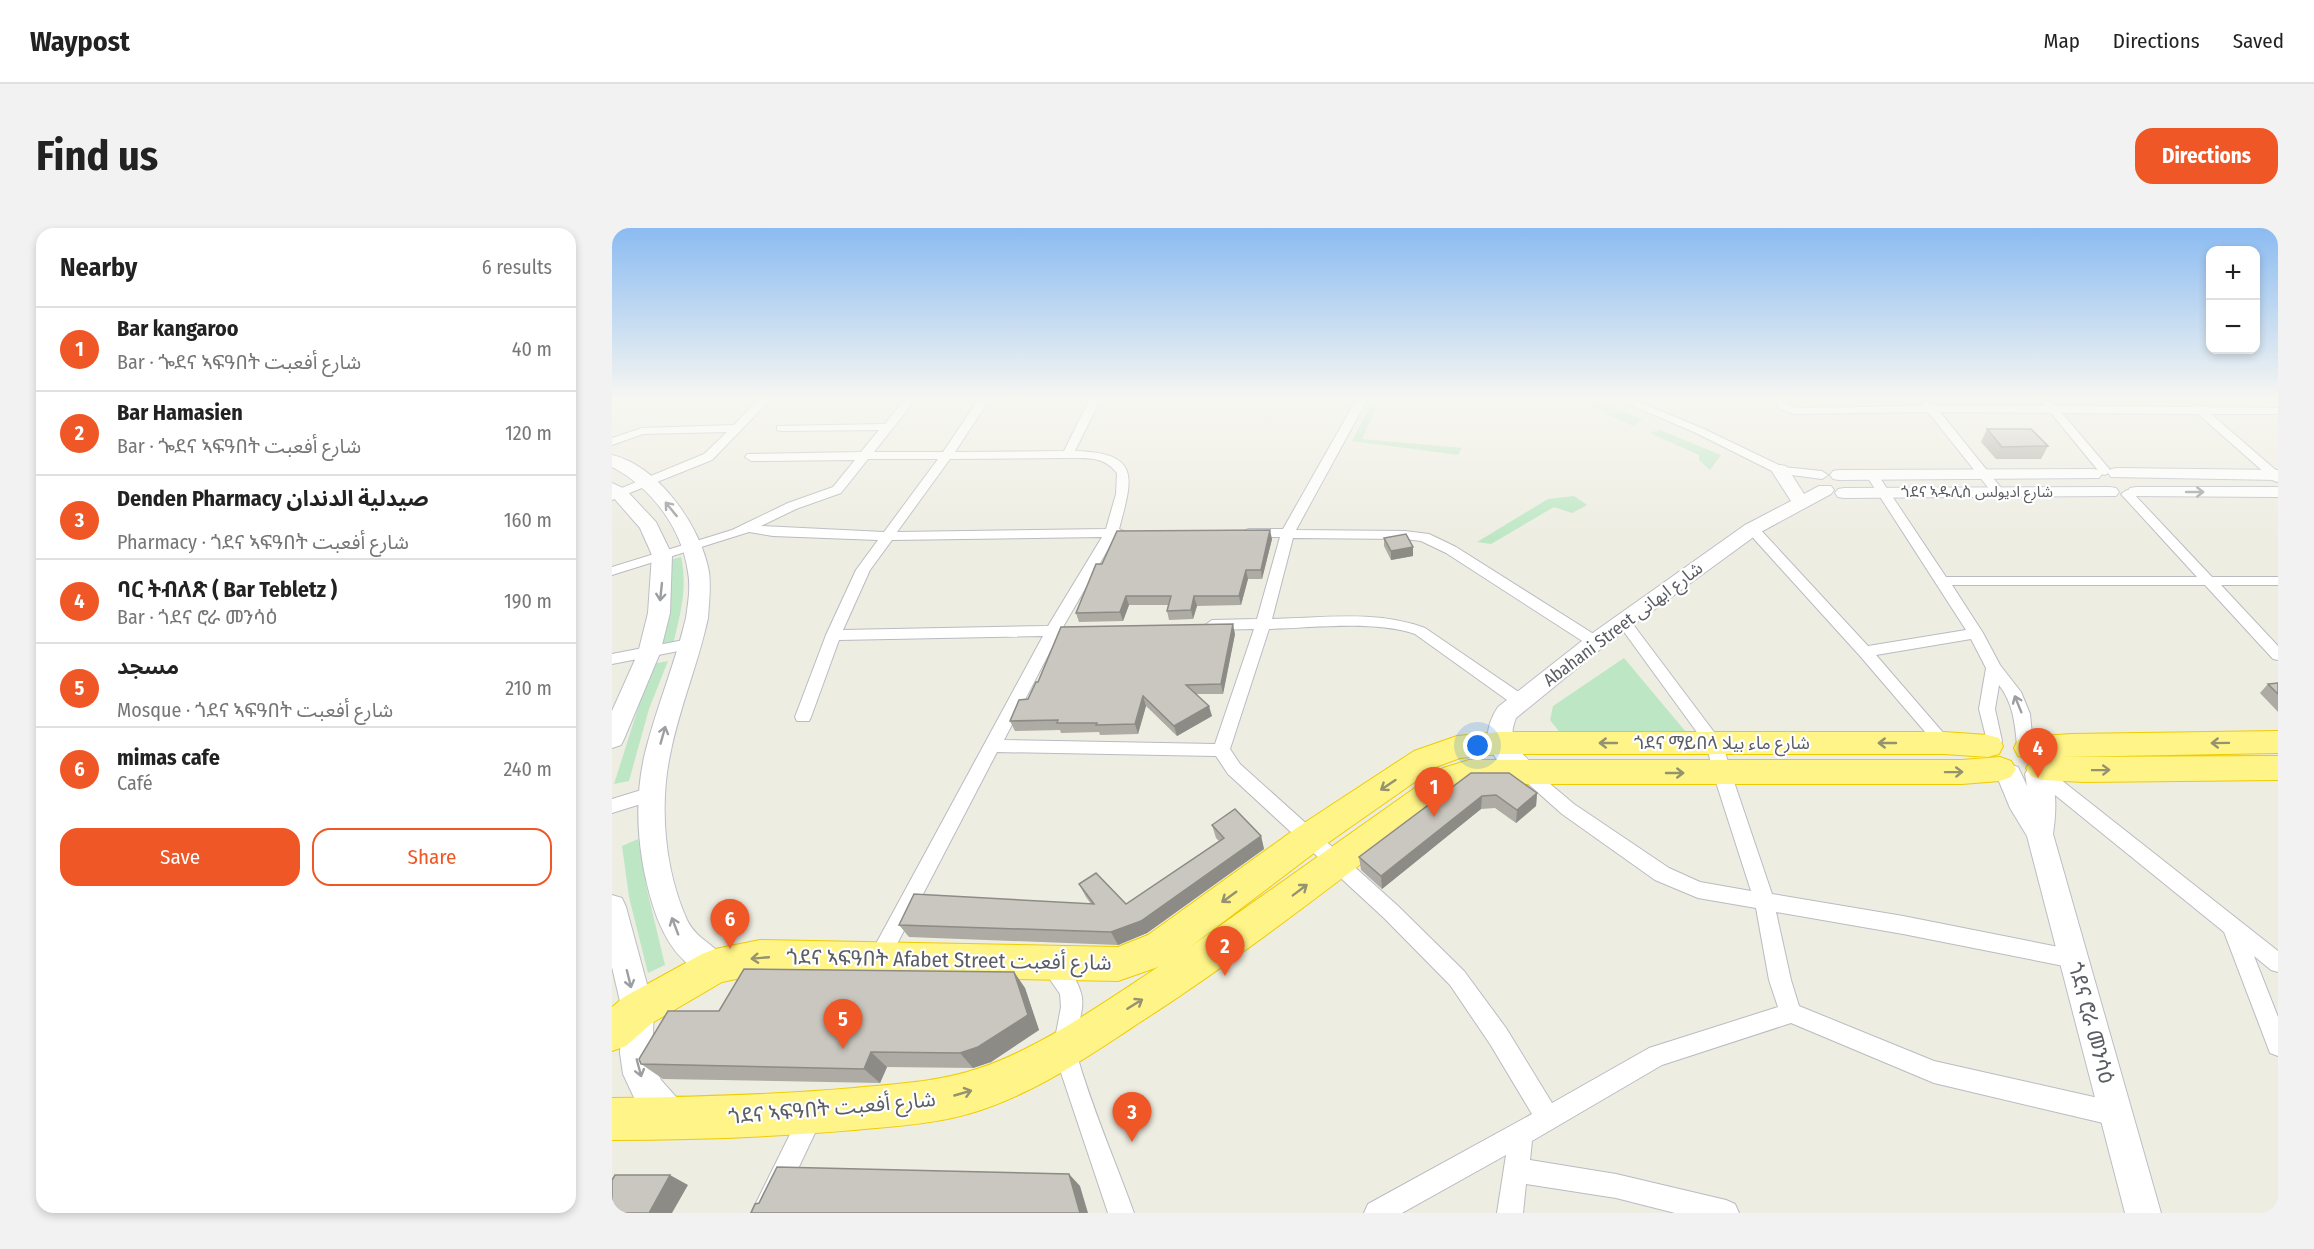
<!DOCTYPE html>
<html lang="en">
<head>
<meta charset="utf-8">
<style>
	:root { --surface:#fff; --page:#f2f2f2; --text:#222; --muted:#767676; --line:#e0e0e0; --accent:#ef5726 }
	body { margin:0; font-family:"Fira Sans Condensed","Noto Sans Arabic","Noto Sans Ethiopic",sans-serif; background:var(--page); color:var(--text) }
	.controls { position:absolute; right:18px; top:18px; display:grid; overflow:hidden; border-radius:12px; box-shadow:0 3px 9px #0003 }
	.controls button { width:54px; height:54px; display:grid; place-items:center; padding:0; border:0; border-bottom:2px solid var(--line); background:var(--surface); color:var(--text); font:30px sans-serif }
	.you { position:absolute; left:866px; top:518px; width:21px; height:21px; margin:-15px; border:4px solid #fff; border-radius:50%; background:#1a73e8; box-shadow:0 0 0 9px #1a73e833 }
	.badge { display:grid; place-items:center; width:39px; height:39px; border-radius:50%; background:var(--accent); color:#fff; font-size:20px; font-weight:700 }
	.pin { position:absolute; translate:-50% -50px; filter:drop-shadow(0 2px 3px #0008) }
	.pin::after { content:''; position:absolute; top:32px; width:21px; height:18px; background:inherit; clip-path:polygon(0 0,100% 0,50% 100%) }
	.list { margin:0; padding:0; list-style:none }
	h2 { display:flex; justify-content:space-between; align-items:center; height:78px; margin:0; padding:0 24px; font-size:26px }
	h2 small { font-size:20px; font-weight:400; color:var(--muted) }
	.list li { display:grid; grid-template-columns:39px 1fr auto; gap:18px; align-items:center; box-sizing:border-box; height:84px; padding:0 24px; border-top:2px solid var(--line) }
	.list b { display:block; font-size:22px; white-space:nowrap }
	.list p { margin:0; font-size:20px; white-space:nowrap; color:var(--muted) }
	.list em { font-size:20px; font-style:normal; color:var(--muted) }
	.actions { display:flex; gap:12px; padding:18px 24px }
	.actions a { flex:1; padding:14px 0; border:2px solid var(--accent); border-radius:18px; text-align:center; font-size:21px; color:var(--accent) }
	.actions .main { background:var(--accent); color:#fff }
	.map { position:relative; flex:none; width:1666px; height:985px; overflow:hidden; border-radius:18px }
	header { display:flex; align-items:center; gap:36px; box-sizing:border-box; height:84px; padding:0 30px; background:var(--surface); border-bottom:2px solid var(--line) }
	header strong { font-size:28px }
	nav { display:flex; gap:33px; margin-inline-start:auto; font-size:21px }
	.intro { display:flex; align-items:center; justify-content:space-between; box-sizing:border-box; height:144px; padding:0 36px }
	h1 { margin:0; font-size:42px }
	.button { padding:15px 27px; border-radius:18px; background:var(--accent); color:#fff; font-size:21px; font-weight:700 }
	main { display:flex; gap:36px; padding:0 36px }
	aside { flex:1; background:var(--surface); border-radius:18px; box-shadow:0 3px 9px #0003 }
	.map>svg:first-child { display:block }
	.green { fill:#bde7c4 }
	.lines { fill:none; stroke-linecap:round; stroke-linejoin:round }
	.street-casing { stroke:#babbc1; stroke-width:2 }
	.secondary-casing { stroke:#bcbec6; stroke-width:2 }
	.highway-casing { stroke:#efcc00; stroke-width:2 }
	.street { fill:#fff; fill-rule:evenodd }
	.secondary { fill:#fff; fill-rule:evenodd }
	.highway { fill:#fff487; fill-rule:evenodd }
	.wall { fill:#adaba4 }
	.shaded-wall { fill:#8d8b86 }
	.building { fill:#c9c7bf; stroke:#8d8b86; stroke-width:1.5 }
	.oneway { stroke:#9c9ea1 }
	.oneway2 { stroke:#949270 }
	.labels { text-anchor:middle; stroke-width:4.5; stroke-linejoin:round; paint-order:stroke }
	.far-street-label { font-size:15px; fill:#5a5d63; stroke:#fff }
	.street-label { font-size:18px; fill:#5a5d63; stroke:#fff }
	.near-street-label { font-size:21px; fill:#5a5d63; stroke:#fff }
</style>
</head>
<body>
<header>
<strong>Waypost</strong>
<nav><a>Map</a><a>Directions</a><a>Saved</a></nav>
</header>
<div class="intro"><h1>Find us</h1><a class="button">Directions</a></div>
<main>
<aside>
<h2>Nearby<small>6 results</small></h2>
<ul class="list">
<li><span class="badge">1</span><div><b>Bar kangaroo</b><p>Bar · ጐደና ኣፍዓበት شارع أفعبت</p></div><em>40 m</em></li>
<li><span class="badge">2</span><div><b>Bar Hamasien</b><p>Bar · ጐደና ኣፍዓበት شارع أفعبت</p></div><em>120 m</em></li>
<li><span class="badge">3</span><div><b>Denden Pharmacy صيدلية الدندان</b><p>Pharmacy · ጎደና ኣፍዓበት شارع أفعبت</p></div><em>160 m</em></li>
<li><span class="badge">4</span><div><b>ባር ትብለጽ ( Bar Tebletz )</b><p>Bar · ጎደና ሮራ መንሳዕ</p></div><em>190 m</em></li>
<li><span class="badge">5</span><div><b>مسجد</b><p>Mosque · ጎደና ኣፍዓበት شارع أفعبت</p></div><em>210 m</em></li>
<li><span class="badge">6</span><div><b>mimas cafe</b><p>Café</p></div><em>240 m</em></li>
</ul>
<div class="actions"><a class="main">Save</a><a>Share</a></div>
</aside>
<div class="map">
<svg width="1666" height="985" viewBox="0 0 1666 985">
	<rect width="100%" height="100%" fill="#eeede2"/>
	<path class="green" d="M761,172H768L750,211L850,220L846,227L740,213Z
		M963,172H983L1031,192L1021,198Z
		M1048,202L1109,227L1098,242L1087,232V227L1037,205Z
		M962,268L975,277L960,285L942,279L879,316L865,314L936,271Z
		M69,329C76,360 68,387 61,417L47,420L57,332Z
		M1012,430L1079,510L949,506L938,492L941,478Z
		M56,433L37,481L17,553L2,556L40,436Z
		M26,611L35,662L53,737L36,745L17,669L10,618Z"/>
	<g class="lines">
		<defs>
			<path id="street" d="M146,172H158L100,232L0,272V264L92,226L115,204L31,206L0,217V210L30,200L122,197Z
				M292,172H303L262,224H331L366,172H377L343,224L452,223L477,172H488L463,223C529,225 521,249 507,301L515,305L513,308L503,309L451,399L455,403L453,406L446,408L392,512L603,516L642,401L600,402L593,397L600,392L645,391L668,309H636L629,305L636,301H671L744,172H755L684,302L793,303L817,306L844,319L988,410L991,414L988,418H978L834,325L809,313L793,311L681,310L660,391C710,390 765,382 813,400L914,469L916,473L914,477H902L803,406C763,392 700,400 657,401L618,521L628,536L786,678L852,743L894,800L940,875L1037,820L1166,779L1157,752L1144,680L1086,670L1043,652L950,586L903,544L906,539L912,537L918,539L962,576L1057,640L1088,654L1139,663L1101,545L1095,518L1007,397L1005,394L1012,389L1017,391L1111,516L1119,545L1160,666L1291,688L1462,722L1469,724L1472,731L1469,738L1462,740L1291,706L1164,684L1179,752L1187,778L1322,833L1504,874L1512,878L1516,886L1512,894L1504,898L1322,855L1179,795L1050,837L920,913L918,932L1004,946L1114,972L1123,976L1127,985H1063L1004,970L914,956L911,985H885L894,927L790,985H752L756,976L920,886L878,816L838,757L772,690L616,546L604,528L385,524L273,739L266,741L259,739L256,732L259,725L431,408L227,412L199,489L197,493H185L183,489L214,407L244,342L266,312L161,308L137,304L0,347V339L120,302L176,275L221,259L243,232L139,233L133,229L135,226L249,224L267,202L169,203L165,202V198L273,196ZM456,230C476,230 492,228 505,245L504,266L494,301L285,304L338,231ZM256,231H326L272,304L149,298L184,281L229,265ZM490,309L436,398L231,402L258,342L280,312Z
				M1007,172H1022L1092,201L1171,239L1210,243L1216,247L1210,251L1164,245L1084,205Z
				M1162,172H1173L1176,177L1184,180L1311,178V174L1315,173L1322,178H1433L1432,176L1437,173L1445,178L1581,179L1586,177L1592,179L1666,180V186H1599L1666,244V254L1662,253L1586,186L1450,185L1499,243L1493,247L1489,246L1439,185L1328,184L1390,261L1392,264L1390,267H1382L1316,184L1183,186L1168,181Z
				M1260,243L1264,244L1334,349H1585L1509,266L1515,262L1519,263L1600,349H1666V357H1609L1666,418V432L1661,431L1593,357H1340L1371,405L1388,437L1409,464L1418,486L1421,517L1419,521L1413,523L1407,521L1405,517C1403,495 1401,475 1387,457L1383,481L1390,513L1388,517L1382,519L1376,517L1367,481L1374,440L1359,411L1264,427L1340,515L1338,519L1332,521L1326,519L1248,428L1133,301L1140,297L1145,298L1256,418L1354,402L1254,247Z
				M77,411L82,412L85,416L82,420L0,436V426Z
				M1428,538L1434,540L1666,723V744L1659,742L1642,728L1666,789V828L1658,825L1612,704L1422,550L1419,545L1422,540Z
				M39,559L45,561L48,566L45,571L0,585V571Z
				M438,728C453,733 465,750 469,765C475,785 459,806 464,824C479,878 503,932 522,985H496L441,821L449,779L448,766L428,737L431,730Z
				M200,874L208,878L212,886L165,985H139L192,878Z"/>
			<path id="secondary" d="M0,227C47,238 89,299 97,344C99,359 97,375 96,390C86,437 67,480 58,527C47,580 53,643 75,692C85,713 109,719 118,738L114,748L103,752C69,739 52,712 41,678C26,629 21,576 33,525C44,480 63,436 74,390C76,375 79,360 76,344C70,300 39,259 0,239Z
				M1168,237L1174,238L1192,266L1207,258H1219L1222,262L1219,266L1147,305L991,419L904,490C892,520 913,522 925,544L921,551C920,551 912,554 912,554C896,553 878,525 876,511C875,500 880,488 886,479L975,409L1133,297L1179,273L1159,242L1162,238Z
				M1505,240L1666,242V252L1499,249L1496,245L1499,241Z
				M1481,241L1487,242L1490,246L1487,250L1227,252L1221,251L1218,247L1221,243L1227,242Z
				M0,255L13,261L44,294L60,327L58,385L48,425L12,511L9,517L0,520V483L26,425L36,385L40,327L28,300L0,268Z
				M1498,259L1504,260L1507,264L1504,268L1232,270L1226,269L1223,265L1226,261L1232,260Z
				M1524,259H1666V269L1518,268L1515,264L1518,260Z
				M1397,536L1406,539L1415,558L1413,546L1417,539L1426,536L1435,539C1446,559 1444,585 1441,606L1549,985H1513L1415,608L1398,580L1384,546L1388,539Z
				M0,667L10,670L14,679L42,782L40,825L44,842L49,852L73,879L78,891L73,903L61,908L49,903L25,876L11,846L8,825L10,782L0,739Z"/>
			<path id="highway" d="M1666,503V525L1450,529L1666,528V552L1472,554L1430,552L1419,548L1414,540L1420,531L1406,528L1402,520L1406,512L1417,509L1459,506Z
				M888,504H1332L1376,507L1387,510L1391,518L1387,526L1376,529L1332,526H888L848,530L824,539L710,619L578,719L831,540L857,532H1350L1388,529L1399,533L1404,541L1399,549L1388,553L1350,556H858L830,574C733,648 636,724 533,791C480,826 427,863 366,883C326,896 284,898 242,902C162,909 81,912 0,912V870C81,869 161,867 242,860C284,856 327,854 368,840C428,820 493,774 546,739L506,753L148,746L110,754L40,795L14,818L0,823V779L12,769L90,726L103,721L148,712L506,719L536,707L686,599L802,523L845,508Z"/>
		</defs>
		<use href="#street" class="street-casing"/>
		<use href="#secondary" class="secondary-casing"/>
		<use href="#highway" class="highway-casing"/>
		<use href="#street" class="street"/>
		<use href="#secondary" class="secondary"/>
		<use href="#highway" class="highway"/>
	</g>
	<path class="wall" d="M1375,201L1436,218L1429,231H1384L1369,214Z
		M772,310L801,328L779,332L772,318Z
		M660,311L650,351H636L629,377L585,378L581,391L557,392L555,383L556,377H517L511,393L467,394L464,385L490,336Z
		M623,406L611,466H585L600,488L565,508L534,478L526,506L488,507L487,504L449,505L448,502L403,503L398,493L416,471L426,454Z
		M1666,455V484L1648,465L1656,456Z
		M859,545L925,565L924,578L904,595L883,580L869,581L770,661L749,642L747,629Z
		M600,597L649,608L652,621L535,705L506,717L297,709L287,697L479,676L474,669L467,656L514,676L607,613L604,610Z
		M402,744L413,760L427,802L379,834L361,840L275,839L268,855L51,851L29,836Z"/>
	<path class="shaded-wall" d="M658,302L660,311L650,351L649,342Z
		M801,319V328L779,332V323Z
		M634,342L636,351L629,377L627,368Z
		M514,368L517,377L511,393L508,384Z
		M582,368L585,378L581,391L579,382Z
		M621,396L623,406L611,466L609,456Z
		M531,468L534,478L526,506L523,496Z
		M597,478L600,488L565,508L562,498Z
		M925,565L924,578L904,595L905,582Z
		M870,568L869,581L770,661L769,648Z
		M649,608L652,621L535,705L506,717L499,704Z
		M402,744L413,760L427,802L379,834L361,840L348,825Z
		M259,824L275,839L268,855L252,841Z
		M457,946L468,958L476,985H468Z
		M58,947L76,957L60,985H37Z"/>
	<path class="building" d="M1375,201H1419L1436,218L1390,219Z
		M658,302L649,342H634L627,368H582L579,382L555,383L559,368H514L508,384L464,385L484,336H490L505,303Z
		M794,306L801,319L779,323L772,310Z
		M621,396L609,456L574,457L597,478L562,498L531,468L523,496L484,497L485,495H445L446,492L398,493L407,472L416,471L424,454H426L449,399Z
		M1666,455V466L1656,456Z
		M859,545H897L925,565L905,582L884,567L870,568L769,648L747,629Z
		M623,581L649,608L529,693L499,704L287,697L302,666L482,676L467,656L484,645L514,676L612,610L600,597Z
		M132,741L402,744L416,787L366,819L348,825L259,824L252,841L29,836L27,831L56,783H107Z
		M165,939L457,946L468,985H139L143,976L147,975Z
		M3,947H58L37,985H0V952Z"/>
	<defs><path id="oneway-shaft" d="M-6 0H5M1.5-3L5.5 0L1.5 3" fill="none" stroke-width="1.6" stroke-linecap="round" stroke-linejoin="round" transform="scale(1.5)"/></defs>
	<g class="oneway">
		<use href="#oneway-shaft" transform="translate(1583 264)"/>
		<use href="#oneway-shaft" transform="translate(59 281) rotate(-129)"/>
		<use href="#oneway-shaft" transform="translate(49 364) rotate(96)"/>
		<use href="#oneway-shaft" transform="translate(1406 476) rotate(-112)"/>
		<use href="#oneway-shaft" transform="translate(51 507) rotate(-74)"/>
		<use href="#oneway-shaft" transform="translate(63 698) rotate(-111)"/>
		<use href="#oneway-shaft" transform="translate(17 751) rotate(76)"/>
		<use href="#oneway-shaft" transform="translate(27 840) rotate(75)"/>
	</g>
	<g class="oneway2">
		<use href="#oneway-shaft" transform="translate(996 515) rotate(-180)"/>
		<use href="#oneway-shaft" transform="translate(1275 515) rotate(180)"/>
		<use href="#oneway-shaft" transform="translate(1608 515) rotate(179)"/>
		<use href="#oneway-shaft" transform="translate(1489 542) rotate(-1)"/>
		<use href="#oneway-shaft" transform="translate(1342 544) rotate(-1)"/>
		<use href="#oneway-shaft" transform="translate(1063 545)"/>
		<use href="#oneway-shaft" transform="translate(776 557) rotate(146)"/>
		<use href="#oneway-shaft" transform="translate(688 662) rotate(-37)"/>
		<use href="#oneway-shaft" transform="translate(617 669) rotate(144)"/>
		<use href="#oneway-shaft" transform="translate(148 730) rotate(175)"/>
		<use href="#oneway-shaft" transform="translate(523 776) rotate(-32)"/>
		<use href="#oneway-shaft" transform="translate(351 865) rotate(-16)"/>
	</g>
	<linearGradient id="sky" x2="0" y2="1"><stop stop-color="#8bbbf1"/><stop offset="0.55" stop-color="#f7f7f2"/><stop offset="1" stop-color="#f7f7f2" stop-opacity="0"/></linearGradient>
	<rect width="1666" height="310" fill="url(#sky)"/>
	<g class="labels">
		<g class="far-street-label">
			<text x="1365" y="269">ጎደና ኣዱሊስ شارع اديولس</text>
		</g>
		<g class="street-label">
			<text transform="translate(1011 396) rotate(-37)" y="6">Abahani Street شارع ابهانى</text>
			<text x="1110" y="521">ጎደና ማይበላ شارع ماء بيلا</text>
		</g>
		<g class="near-street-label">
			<text transform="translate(337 732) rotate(1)" y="7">ጎደና ኣፍዓበት Afabet Street شارع أفعبت</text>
			<text transform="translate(1479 795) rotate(75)" y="7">ጎደና ሮራ መንሳዕ</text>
			<text transform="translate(220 880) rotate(-5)" y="7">ጎደና ኣፍዓበት شارع أفعبت</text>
		</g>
	</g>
</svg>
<div class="controls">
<button>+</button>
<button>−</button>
</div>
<div class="you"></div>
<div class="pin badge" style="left:822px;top:589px">1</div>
<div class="pin badge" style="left:613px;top:748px">2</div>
<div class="pin badge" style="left:520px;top:914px">3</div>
<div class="pin badge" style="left:1426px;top:550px">4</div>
<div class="pin badge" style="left:231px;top:821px">5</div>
<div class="pin badge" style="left:118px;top:721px">6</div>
</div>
</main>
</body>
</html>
